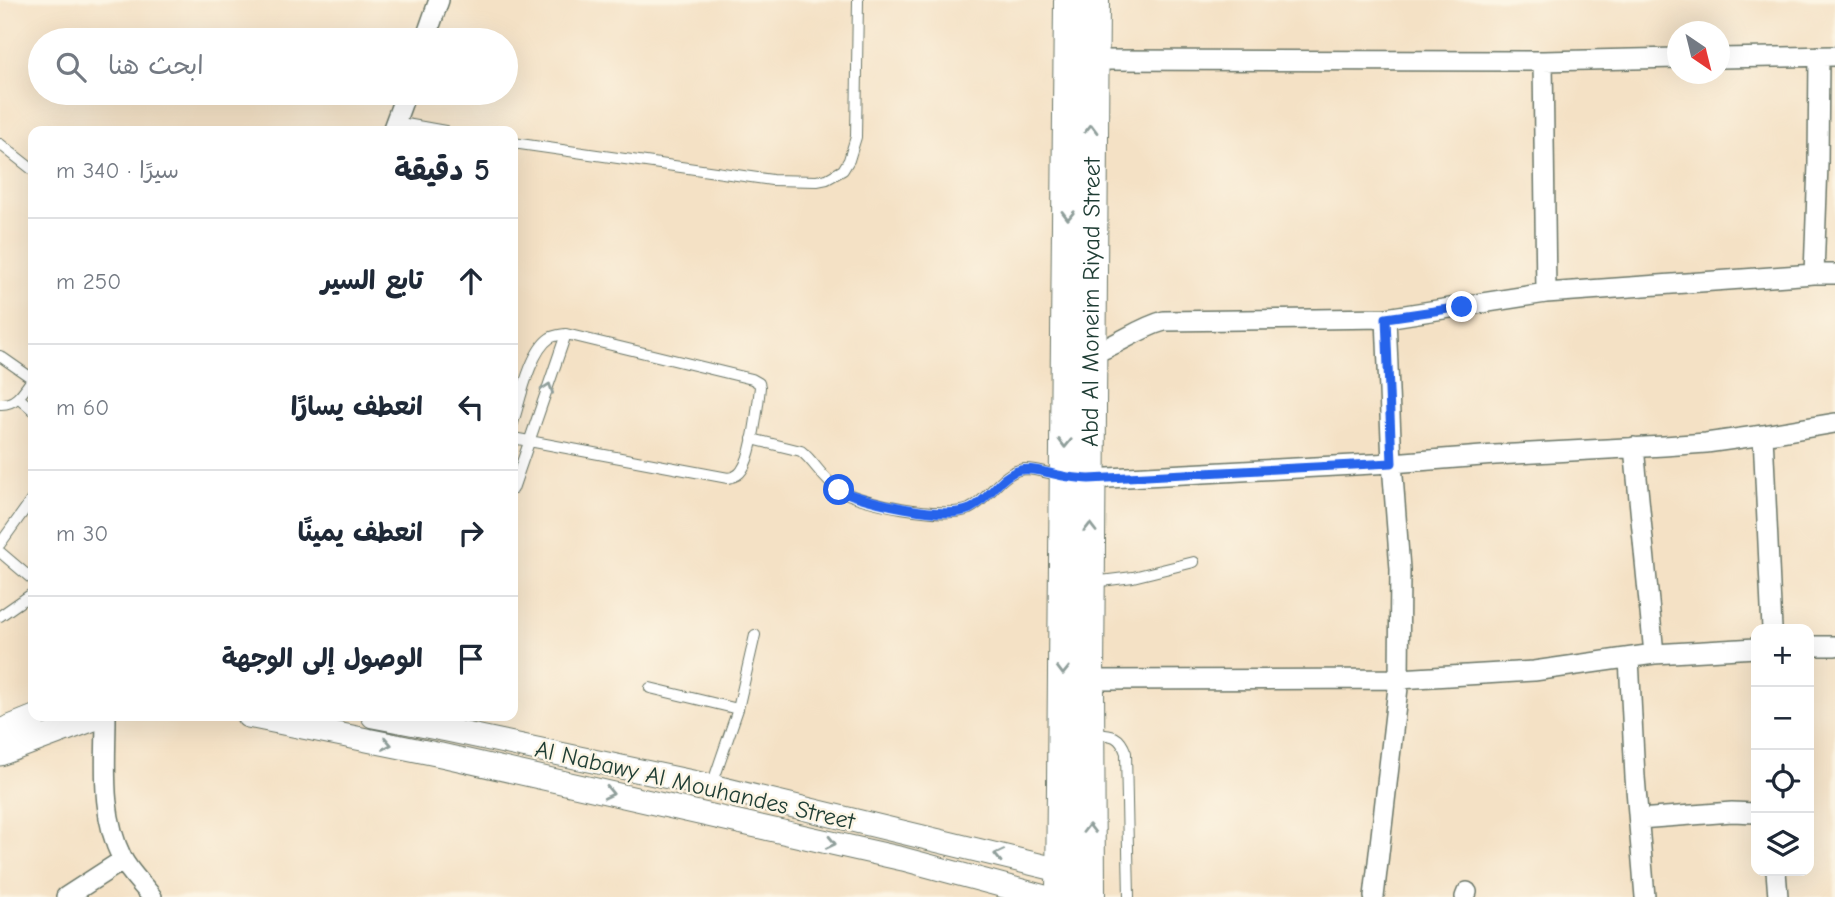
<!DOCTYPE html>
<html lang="ar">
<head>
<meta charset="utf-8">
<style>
	:root { --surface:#fff; --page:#f2f2f3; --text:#1f2937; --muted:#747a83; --line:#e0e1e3 }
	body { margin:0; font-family:"Comic Neue","Playpen Sans Arabic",sans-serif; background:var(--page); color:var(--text); direction:rtl }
	.controls { position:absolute; right:21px; bottom:21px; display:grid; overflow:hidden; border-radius:14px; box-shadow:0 7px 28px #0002 }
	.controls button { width:63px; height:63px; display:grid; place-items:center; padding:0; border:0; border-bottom:2px solid var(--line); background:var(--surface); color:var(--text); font:35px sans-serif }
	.compass { position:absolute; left:1667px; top:21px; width:63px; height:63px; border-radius:50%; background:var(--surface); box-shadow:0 7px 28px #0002; rotate:145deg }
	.stop { position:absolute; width:21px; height:21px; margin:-16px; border:5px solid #2563eb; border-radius:50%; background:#fff }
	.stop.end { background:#2563eb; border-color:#fff; box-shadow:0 2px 7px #0008 }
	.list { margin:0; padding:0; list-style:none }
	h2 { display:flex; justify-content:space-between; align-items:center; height:91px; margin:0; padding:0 28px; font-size:30px }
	h2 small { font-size:23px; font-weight:400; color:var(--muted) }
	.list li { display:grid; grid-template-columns:46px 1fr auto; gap:21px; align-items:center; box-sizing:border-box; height:126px; padding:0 28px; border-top:2px solid var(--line) }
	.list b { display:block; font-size:26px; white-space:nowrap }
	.list em { font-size:23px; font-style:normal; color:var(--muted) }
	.icon { flex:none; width:38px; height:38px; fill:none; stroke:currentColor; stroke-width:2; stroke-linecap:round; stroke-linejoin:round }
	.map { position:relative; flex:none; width:1835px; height:897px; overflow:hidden; direction:ltr }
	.search { position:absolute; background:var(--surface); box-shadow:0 7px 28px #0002; left:28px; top:28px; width:490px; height:77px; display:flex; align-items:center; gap:18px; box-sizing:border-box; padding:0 24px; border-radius:38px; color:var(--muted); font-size:26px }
	.panel { position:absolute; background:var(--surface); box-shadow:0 7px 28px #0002; left:28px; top:126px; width:490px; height:595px; border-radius:14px; direction:rtl }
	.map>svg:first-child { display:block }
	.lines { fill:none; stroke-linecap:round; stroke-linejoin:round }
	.service-casing { stroke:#6a7667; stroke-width:12 }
	.minor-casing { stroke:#6a7667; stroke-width:22 }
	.tertiary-casing { stroke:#6a7667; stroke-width:25 }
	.trunk-casing { stroke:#6a7667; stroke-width:34 }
	.service { stroke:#fff; stroke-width:10 }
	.minor { stroke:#fff; stroke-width:19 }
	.tertiary { stroke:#fff; stroke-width:23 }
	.trunk { stroke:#fff; stroke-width:32 }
	.oneway { stroke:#8f9e9a }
	.route { stroke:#2563eb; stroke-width:9 }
	.labels { text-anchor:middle; stroke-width:5; stroke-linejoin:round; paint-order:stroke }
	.street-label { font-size:24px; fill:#1f3d34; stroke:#fcf5e5 }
</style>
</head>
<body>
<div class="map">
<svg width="1835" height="897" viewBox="0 0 1835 897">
	<rect width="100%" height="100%" fill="#fcf5e5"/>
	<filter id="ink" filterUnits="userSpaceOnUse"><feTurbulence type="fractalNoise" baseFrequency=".0143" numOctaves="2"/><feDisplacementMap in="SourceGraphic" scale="14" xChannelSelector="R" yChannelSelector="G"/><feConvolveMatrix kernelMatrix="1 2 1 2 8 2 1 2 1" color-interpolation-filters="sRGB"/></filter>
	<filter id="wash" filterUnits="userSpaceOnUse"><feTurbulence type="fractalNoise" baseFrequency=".00686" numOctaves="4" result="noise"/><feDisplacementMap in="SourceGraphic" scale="28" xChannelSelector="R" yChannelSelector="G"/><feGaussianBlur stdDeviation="1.57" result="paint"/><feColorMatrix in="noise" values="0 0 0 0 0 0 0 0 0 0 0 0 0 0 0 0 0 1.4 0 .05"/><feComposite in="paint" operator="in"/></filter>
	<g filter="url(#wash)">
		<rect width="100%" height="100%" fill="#f4e1c5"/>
	</g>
	<g filter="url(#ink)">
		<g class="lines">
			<defs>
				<path id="service" d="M395,122L445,131
					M513,143L772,180L817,181L827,179L843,170L849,160L856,137L858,0
					M0,144L33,170
					M0,356L33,379
					M19,398L33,410
					M0,404C17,405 24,390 33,378
					M513,423C520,401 530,351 550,338C555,335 560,335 566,334L752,379L759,383L760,387C758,406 752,456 742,470C739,475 735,477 728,478L513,438
					M752,439L801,451C815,462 823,480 838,489C861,504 944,519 969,509C989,500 1002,470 1025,469C1037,469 1050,474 1062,476
					M513,489L566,334
					M0,544L33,498
					M0,552L33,580
					M1093,582L1133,577L1194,562
					M0,616L33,593
					M650,688L738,709
					M1091,734C1110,735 1119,733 1126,753L1129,897
					M712,785L738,709L755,635"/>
				<path id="minor" d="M425,40L439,0
					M1720,58L1835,56
					M1092,60L1543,61L1678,58
					M1543,61L1546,293
					M392,131L406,93
					M1814,274L1818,164L1819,56
					M1091,354C1117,346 1138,328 1164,321L1386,318L1546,293L1814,274H1835
					M1763,435L1835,423
					M1634,447L1654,654
					M1080,478L1089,479L1392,463L1495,455L1664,446L1706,443L1763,435L1772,629
					M1809,646H1835
					M1629,658L1635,777L1645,897
					M1088,680L1399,679L1534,671L1654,654L1756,648
					M106,716C106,763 100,814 122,858C129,872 143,885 152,897
					M1639,819L1732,812L1756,813
					M1776,871L1778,897
					M66,897L123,860
					M1374,897L1399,679L1400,569L1392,463L1386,318
					M1465,897L1467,892"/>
				<path id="tertiary" d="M248,716L441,755L903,859L1045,897
					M373,716L447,730L711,786L1076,874
					M0,731L37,716
					M0,754L102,716"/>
				<g id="trunk">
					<path d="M1062,897L1070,0"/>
					<path id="s1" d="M1089,897L1088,680L1093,0"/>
				</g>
			</defs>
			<use href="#service" class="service-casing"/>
			<use href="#minor" class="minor-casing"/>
			<use href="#tertiary" class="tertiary-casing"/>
			<use href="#trunk" class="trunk-casing"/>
			<use href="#service" class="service"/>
			<use href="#minor" class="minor"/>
			<use href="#tertiary" class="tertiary"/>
			<use href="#trunk" class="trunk"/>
		</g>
		<defs><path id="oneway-chevron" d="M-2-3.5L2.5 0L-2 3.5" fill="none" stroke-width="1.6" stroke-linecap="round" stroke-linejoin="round" transform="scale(1.75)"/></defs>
		<g class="oneway">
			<use href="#oneway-chevron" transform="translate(1091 129) rotate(-89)"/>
			<use href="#oneway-chevron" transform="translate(1068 215) rotate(91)"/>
			<use href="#oneway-chevron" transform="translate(548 388) rotate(-71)"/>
			<use href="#oneway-chevron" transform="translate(1065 443) rotate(91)"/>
			<use href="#oneway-chevron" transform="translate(1090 528) rotate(-90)"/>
			<use href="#oneway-chevron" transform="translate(1063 670) rotate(91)"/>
			<use href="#oneway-chevron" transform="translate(387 744) rotate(11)"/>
			<use href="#oneway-chevron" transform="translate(609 793) rotate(13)"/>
			<use href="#oneway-chevron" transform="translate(1089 829) rotate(-90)"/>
			<use href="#oneway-chevron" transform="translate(831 843) rotate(13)"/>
			<use href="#oneway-chevron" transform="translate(999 855) rotate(-167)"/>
		</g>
	</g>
	<g class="lines" filter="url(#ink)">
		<path class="route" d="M839,490C866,501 942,521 970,509C989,500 1000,475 1020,470C1034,467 1050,474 1063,476C1071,478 1081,478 1089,479L1392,463L1386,318L1462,307"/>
	</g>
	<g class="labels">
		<g class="street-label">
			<text dy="8" stroke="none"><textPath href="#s1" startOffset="595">Abd Al Moneim Riyad Street</textPath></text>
			<text transform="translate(695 785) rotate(13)" y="8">Al Nabawy Al Mouhandes Street</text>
		</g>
	</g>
</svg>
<div class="controls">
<button>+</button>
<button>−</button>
<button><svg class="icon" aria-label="locate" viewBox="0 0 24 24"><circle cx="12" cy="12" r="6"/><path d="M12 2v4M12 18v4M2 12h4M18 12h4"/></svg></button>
<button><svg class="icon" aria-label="layers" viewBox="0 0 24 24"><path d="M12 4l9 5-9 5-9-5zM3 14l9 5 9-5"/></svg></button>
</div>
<svg class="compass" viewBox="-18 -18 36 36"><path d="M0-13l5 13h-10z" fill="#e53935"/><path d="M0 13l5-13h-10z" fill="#747a83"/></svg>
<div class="stop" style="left:839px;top:490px"></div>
<div class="stop end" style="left:1462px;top:307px"></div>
<div class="search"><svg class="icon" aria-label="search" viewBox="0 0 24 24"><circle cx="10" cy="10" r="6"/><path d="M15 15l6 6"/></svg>ابحث هنا</div>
<section class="panel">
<h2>5 دقيقة<small>سيرًا · 340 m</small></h2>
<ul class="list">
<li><svg class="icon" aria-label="ahead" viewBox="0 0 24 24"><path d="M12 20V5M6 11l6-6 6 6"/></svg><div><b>تابع السير</b></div><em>250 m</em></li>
<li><svg class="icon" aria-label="left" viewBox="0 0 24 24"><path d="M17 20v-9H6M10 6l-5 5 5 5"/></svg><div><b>انعطف يسارًا</b></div><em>60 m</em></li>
<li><svg class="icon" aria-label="right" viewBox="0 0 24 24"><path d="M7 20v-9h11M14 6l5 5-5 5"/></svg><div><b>انعطف يمينًا</b></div><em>30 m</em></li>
<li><svg class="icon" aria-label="arrive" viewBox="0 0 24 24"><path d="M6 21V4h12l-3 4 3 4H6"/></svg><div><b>الوصول إلى الوجهة</b></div></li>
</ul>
</section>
</div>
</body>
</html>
